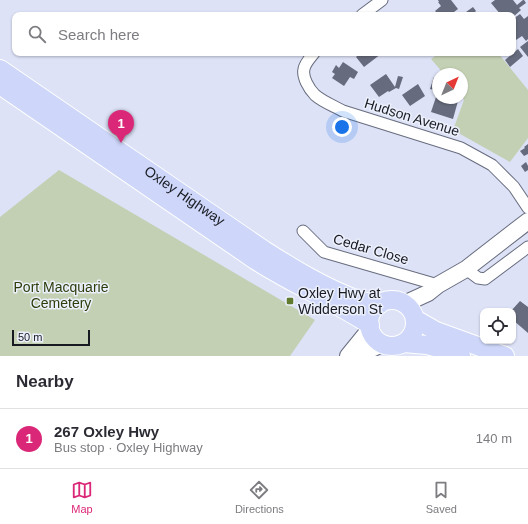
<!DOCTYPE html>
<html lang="en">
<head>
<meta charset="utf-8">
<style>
	:root { --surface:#fff; --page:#f7f7f7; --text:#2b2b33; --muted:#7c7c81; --line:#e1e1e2; --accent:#db2777 }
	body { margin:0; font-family:Arial,sans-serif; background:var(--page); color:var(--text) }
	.controls { position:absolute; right:12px; bottom:12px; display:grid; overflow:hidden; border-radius:8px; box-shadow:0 1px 3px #0004 }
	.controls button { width:36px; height:36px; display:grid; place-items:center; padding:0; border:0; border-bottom:1px solid var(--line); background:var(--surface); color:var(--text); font:20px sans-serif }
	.compass { position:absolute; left:432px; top:68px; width:36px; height:36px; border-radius:50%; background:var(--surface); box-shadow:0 1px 3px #0004; rotate:43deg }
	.scale { position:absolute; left:12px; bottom:10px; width:78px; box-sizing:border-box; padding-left:4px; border:2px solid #181a21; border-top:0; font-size:11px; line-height:14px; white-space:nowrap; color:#181a21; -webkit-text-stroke:3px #ecf0fc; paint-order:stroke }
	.you { position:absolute; left:342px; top:127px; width:14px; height:14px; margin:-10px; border:3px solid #fff; border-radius:50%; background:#1a73e8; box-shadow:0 0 0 6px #1a73e833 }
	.badge { display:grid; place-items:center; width:26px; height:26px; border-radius:50%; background:var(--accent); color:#fff; font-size:13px; font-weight:700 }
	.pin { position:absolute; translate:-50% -33px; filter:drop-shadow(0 1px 2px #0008) }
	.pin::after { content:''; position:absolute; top:21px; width:14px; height:12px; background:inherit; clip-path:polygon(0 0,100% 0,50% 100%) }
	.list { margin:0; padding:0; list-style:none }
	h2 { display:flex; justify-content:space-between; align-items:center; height:52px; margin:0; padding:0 16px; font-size:17px }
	h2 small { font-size:13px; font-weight:400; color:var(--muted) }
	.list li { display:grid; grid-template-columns:26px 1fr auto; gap:12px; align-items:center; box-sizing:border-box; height:60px; padding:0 16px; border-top:1px solid var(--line) }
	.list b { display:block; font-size:15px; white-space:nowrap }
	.list p { margin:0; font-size:13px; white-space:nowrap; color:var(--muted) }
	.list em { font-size:13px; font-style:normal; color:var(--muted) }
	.icon { flex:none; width:22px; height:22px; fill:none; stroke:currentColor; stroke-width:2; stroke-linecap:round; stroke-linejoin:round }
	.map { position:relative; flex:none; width:528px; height:356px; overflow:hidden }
	.search { position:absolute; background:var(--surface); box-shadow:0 1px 3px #0004; left:12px; right:12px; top:12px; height:44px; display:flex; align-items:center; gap:10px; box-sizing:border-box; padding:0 14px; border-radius:8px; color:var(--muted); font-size:15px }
	.sheet { height:112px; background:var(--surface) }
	nav { display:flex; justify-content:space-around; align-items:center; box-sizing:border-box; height:56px; border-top:1px solid var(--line); background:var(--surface); font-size:11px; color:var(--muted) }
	nav a { display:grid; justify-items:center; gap:2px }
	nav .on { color:var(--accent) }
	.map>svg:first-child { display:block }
	.green { fill:#c4d0b3 }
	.building { fill:#666b7d }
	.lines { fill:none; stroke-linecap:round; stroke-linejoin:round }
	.street-casing { stroke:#686d7f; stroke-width:13 }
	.secondary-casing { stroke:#686d7f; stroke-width:18 }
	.primary-casing { stroke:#fff; stroke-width:20 }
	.street { stroke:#fff; stroke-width:11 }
	.secondary { stroke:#fff; stroke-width:16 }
	.primary { stroke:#ced7f9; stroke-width:18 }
	.poi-dot { fill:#607a2e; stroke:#ecf0fc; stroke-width:1.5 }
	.labels { text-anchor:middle; stroke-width:3; stroke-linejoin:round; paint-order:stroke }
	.street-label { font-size:14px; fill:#181a21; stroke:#ecf0fc }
	.park-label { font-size:14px; fill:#2c3d0a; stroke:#ecf0fc }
	.poi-label { font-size:14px; fill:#181a21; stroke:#ecf0fc; text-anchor:start }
</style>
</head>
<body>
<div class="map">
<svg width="528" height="356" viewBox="0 0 528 356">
	<rect width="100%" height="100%" fill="#dde2f7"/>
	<path class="green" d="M439,53H498L528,90V138L510,162L453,130L464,100L462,97V74H444L431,59Z
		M59,170L315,320L290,356H0V217Z"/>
	<path class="building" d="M438,0H451L458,9L450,15H439L435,11L441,6L438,2H439Z
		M495,0H513L517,5L523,0H524L526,3L519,8L521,10L513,17V15H501L491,3Z
		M473,7L476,11L472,15H468L466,12Z
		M520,14L524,19L528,16V39L526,41L522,36L513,42V19Z
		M528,41V57L520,47Z
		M518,49L523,56L510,67L505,60Z
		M361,53H380L381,54L364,67L356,57Z
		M343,62L358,72L354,79L350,77L344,86L332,78L335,74L332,72L336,65L339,68Z
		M386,74L395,87L398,76L403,77L399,89L396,88L389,92L388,91L379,97L370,85Z
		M434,77L438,79V91L430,89Z
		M418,84L425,96L410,106L402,95Z
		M437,94H438V98H449L458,101L453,119L431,112Z
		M528,144V154L524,156L520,151L525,148L524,147Z
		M526,162L528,166V170L525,172L521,166Z
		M520,301L528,307V333L513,320V311H511Z"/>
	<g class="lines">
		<defs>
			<path id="street" d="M362,15L382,0
				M314,53C311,57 305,63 304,69C302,77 309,89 315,95C323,102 334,106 343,111L461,148L492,165L514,187L528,208
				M303,231L324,252L438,285
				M466,269L478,278L485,279L528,247"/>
			<path id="secondary" d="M404,304L428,293L438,285L466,269L528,221
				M348,356L370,329
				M356,356L382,344"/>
			<g id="primary">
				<path id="s1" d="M0,69L264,250C294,269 325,288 358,300C365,302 372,303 379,305"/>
				<path d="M0,85L255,260C292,284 333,301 370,325"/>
				<circle cx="392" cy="323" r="23"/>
				<path d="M415,319L436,331L505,356"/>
				<path d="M404,343L427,345L442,349L461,356"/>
			</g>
		</defs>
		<use href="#street" class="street-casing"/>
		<use href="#secondary" class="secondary-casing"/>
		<use href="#primary" class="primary-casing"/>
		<use href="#street" class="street"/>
		<use href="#secondary" class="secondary"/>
		<use href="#primary" class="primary"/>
	</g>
	<rect class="poi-dot" x="286" y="297" width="8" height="8" rx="2"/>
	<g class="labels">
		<g class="street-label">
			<text transform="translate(412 117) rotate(17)" y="5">Hudson Avenue</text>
			<text dy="5" stroke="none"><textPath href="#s1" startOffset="224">Oxley Highway</textPath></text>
			<text transform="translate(371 249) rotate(16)" y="5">Cedar Close</text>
		</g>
		<g class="park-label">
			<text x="61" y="292">Port Macquarie<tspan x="61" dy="16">Cemetery</tspan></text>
		</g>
		<g class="poi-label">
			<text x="298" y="298">Oxley Hwy at<tspan x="298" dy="16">Widderson St</tspan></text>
		</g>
	</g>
</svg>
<div class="controls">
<button><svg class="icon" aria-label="locate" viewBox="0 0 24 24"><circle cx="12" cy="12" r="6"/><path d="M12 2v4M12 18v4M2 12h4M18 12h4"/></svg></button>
</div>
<svg class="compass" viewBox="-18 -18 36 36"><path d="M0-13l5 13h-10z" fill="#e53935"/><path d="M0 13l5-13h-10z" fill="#7c7c81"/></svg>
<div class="scale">50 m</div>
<div class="you"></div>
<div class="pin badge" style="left:121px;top:143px">1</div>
<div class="search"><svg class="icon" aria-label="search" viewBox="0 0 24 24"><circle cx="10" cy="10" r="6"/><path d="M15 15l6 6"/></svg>Search here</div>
</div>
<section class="sheet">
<h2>Nearby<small></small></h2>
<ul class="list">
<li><span class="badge">1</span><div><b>267 Oxley Hwy</b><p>Bus stop · Oxley Highway</p></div><em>140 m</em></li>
</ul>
</section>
<nav>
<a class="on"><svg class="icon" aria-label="map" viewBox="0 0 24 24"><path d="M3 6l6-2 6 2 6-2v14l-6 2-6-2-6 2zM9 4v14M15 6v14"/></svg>Map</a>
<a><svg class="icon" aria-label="directions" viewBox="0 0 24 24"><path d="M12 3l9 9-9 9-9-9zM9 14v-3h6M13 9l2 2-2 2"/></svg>Directions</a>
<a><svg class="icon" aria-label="saved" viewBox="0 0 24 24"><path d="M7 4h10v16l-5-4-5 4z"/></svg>Saved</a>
</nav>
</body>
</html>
